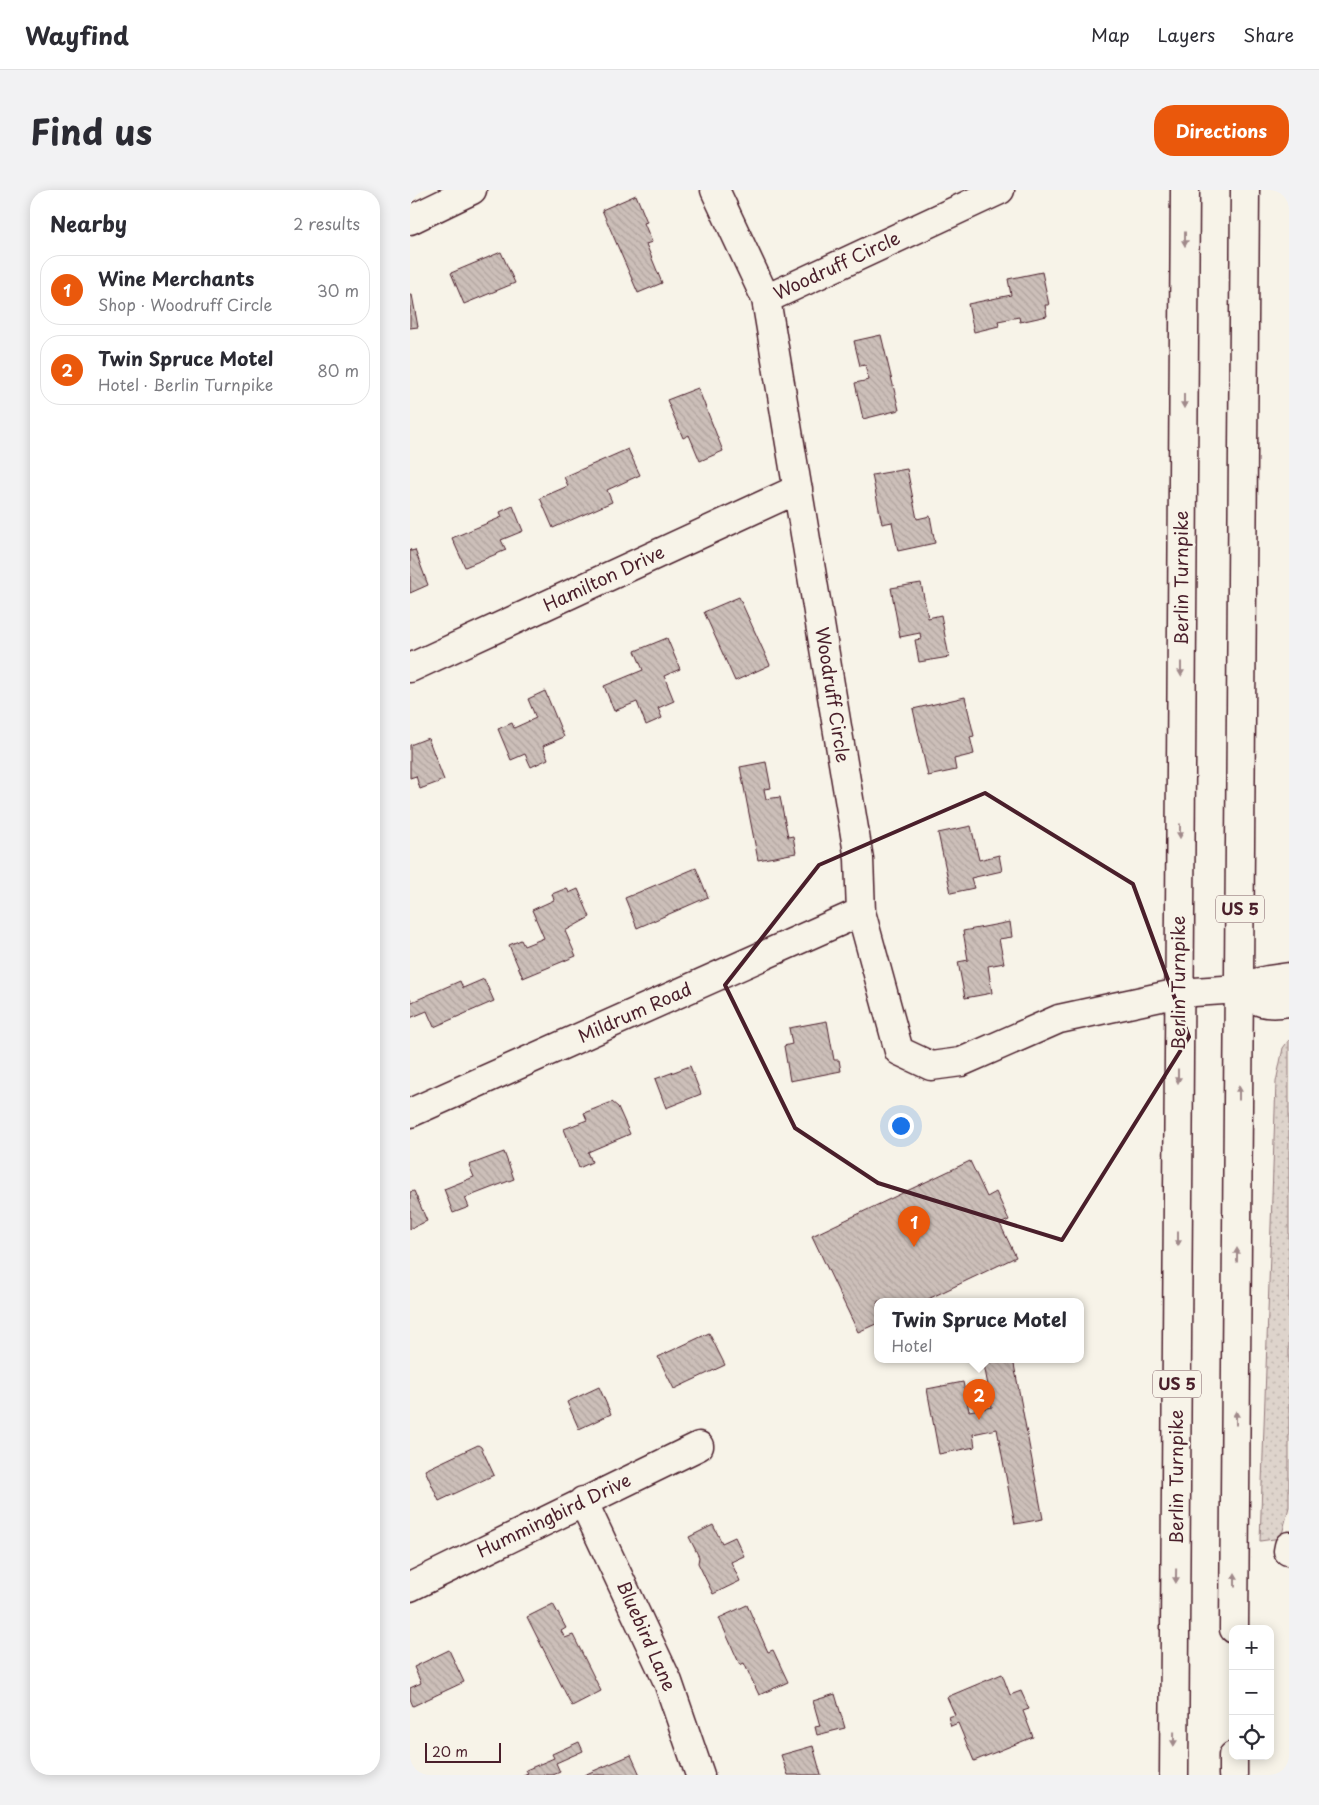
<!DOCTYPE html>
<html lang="en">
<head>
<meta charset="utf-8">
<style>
	:root { --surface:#fff; --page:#f2f2f3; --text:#2b2b33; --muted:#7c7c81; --line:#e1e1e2; --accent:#ea580c }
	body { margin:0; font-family:"Playpen Sans",sans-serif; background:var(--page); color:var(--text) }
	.controls { position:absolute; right:15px; bottom:15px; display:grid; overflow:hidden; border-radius:10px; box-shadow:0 2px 12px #0003 }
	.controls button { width:45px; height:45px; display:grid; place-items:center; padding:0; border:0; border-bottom:1px solid var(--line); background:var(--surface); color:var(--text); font:25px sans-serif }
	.scale { position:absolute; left:15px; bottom:12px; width:76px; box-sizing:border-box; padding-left:5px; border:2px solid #4a1f2b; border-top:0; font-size:14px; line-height:18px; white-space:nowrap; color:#4a1f2b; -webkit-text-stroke:4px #f7f3e8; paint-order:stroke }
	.you { position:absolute; left:490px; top:935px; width:18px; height:18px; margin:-12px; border:4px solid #fff; border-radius:50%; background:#1a73e8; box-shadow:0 0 0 8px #1a73e833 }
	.badge { display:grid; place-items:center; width:32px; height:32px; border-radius:50%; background:var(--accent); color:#fff; font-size:16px; font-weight:700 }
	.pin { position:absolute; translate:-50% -41px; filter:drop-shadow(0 1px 2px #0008) }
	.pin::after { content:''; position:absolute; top:26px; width:18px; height:15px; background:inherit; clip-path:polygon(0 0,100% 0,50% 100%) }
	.popup { position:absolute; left:464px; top:1108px; width:210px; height:65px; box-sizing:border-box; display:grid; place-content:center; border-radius:10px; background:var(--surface); filter:drop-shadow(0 1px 4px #0005); font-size:16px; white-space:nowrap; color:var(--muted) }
	.popup b { font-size:19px; color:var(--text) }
	.popup::after { content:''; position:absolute; left:50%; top:100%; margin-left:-10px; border:10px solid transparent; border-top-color:var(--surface) }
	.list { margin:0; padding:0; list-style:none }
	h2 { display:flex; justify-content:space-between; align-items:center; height:65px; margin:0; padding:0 20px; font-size:21px }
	h2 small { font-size:16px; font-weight:400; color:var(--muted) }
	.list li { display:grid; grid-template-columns:32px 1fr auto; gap:15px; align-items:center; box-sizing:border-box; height:70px; margin:0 10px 10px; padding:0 10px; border:1px solid var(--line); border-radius:20px }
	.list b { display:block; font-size:19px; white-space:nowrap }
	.list p { margin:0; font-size:16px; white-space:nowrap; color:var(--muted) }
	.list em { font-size:16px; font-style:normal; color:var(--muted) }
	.icon { flex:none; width:28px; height:28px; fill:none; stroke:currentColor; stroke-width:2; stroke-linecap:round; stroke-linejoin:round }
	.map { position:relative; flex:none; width:879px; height:1585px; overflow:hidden; border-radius:20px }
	header { display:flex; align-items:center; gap:30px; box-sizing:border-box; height:70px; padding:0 25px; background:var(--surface); border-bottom:1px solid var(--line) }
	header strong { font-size:24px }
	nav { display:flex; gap:28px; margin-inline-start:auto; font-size:18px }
	.intro { display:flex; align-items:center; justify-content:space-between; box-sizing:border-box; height:120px; padding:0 30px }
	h1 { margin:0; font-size:35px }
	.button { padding:12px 22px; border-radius:20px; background:var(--accent); color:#fff; font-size:18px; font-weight:700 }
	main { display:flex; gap:30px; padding:0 30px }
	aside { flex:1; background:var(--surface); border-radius:20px; box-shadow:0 2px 12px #0003 }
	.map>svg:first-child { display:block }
	.grass { fill:url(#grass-dots); stroke:#947a7c }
	.building { fill:url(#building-back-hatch); stroke:#4a1f2b }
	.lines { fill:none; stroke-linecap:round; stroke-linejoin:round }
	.minor-casing { stroke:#4a1f2b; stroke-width:31 }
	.major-casing { stroke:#4a1f2b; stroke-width:31 }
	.highway-casing { stroke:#4a1f2b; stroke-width:31 }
	.minor { stroke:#f7f3e8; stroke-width:28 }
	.major { stroke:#f7f3e8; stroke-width:28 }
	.highway { stroke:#f7f3e8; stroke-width:28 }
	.oneway { fill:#a0898a }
	.marked { fill:none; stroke:#4a1f2b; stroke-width:4; stroke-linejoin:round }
	.labels { text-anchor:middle; stroke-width:5; stroke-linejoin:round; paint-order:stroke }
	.shield { fill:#f7f3e8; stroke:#7e5f64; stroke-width:1 }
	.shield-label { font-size:16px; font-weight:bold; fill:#4a1f2b }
	.street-label { font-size:18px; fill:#4a1f2b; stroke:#f7f3e8 }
</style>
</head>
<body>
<header>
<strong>Wayfind</strong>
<nav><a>Map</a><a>Layers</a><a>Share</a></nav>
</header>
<div class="intro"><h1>Find us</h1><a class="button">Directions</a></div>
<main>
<aside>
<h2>Nearby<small>2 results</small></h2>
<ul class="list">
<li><span class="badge">1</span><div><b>Wine Merchants</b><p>Shop · Woodruff Circle</p></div><em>30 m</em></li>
<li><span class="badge">2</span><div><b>Twin Spruce Motel</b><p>Hotel · Berlin Turnpike</p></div><em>80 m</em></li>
</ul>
</aside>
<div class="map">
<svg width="879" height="1585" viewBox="0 0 879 1585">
	<defs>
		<pattern id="grass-dots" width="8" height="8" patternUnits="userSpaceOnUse" patternTransform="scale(1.25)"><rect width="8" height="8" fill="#ded4cc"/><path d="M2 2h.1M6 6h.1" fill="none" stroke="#c0b6af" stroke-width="1.8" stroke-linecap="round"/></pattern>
		<pattern id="building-back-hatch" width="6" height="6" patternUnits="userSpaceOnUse" patternTransform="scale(1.25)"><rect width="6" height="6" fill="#ccbfb9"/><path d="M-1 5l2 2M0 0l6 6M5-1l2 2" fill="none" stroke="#b1a49f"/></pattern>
	</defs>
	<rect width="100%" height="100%" fill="#f7f3e8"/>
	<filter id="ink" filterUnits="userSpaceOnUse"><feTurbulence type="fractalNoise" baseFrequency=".02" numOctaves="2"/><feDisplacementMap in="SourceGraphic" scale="10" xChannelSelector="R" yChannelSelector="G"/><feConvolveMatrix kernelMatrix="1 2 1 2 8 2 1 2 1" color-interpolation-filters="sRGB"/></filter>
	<g filter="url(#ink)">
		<path class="grass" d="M879,850V1317L871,1348L850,1351L866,892L873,858Z"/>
		<path class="building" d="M226,5L237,32L234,33L242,52L236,54L252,93L228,103L192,20Z
			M91,62L105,93L54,114L41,83Z
			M632,82L639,115H635L637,126L610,132L609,127L588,131L589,136L564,142L558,114L601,105L598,89Z
			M0,105H2L8,137L0,138Z
			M471,145L489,220L453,229L445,193L459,190L455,175L450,176L444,151Z
			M288,198L313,261L290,271L279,245L273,248L257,210Z
			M218,259L230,285L197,300L202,312L143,338L130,308L158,296L154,287Z
			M497,279L507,329L520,326L525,353L488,361L482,332L472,334L462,285Z
			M103,316L113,341L91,350L96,360L55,377L42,348L92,327L90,322Z
			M0,359L1,361L5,360L18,395L0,403Z
			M511,393L518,428L531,425L539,467L509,472L505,450L511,449L510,443L490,447L481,398Z
			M329,407L360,475L325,491L294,422Z
			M257,448L270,479L254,486L264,511L248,518L252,528L236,535L227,512L204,521L194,496L233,480L225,461Z
			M135,501L154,547L133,556L138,569L121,577L115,564L101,570L88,539L102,533L104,538L126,528L118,509Z
			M555,507L564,546L560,547L564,564L544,569L546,580L518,586L503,519Z
			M18,548L34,590L10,599L6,586L0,588V555Z
			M356,572L361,598L354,599L356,609L370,607L378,647L383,646L386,663L348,670L330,577Z
			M561,636L569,670L589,665L592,681L561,688L564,698L541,703L528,643Z
			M286,678L298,707L227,738L215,708Z
			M157,698L159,703L168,699L180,727L155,741L166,766L113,788L99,755L111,750L114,756L134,748L122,720L144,710L142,704Z
			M600,732L602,747L589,749L594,773L578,776L582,803L555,808L548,772L558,770L553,741Z
			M74,789L84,811L24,837L17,821L0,828V808L2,812L50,791L53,798Z
			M417,831L424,870H429L431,881L380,891L374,856L382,854L379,838Z
			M280,876L291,904L256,918L245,889Z
			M202,912L208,917L220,944L178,962L182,972L169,978L154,939L177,930L174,923Z
			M94,962L104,989L55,1008L59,1017L43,1023L34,999L64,987L59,975Z
			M560,971L577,1007L586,1002L599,1030L590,1034L606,1067L514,1111H468V1133L448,1142L402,1046Z
			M4,1001L17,1031L0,1039V1002Z
			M299,1143L315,1175L264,1199L248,1167Z
			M573,1169H603L633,1329L605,1334L587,1239L563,1244L565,1257L529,1264L517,1199L553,1192L559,1221L582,1217Z
			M189,1197L201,1224L169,1239L157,1212Z
			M68,1255L71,1257L84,1285L29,1311L15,1280Z
			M303,1335L312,1353L325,1347L334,1366L321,1372L330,1391L303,1404L288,1373L289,1367L279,1347Z
			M143,1414L156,1438L151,1441L155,1448L163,1445L191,1501L162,1516L117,1427Z
			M337,1415L358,1462L363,1460L378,1492L349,1505L334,1473L330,1475L309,1428Z
			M39,1460L54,1492L3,1516L0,1509V1498L11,1493L4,1477Z
			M592,1484L600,1505L611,1501L619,1519L613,1521L623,1547L564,1571L548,1533L541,1536L538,1527L545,1525L537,1507Z
			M425,1504L435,1538L407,1545L405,1537L410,1536L403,1511Z
			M169,1552L173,1561L146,1573L150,1582L143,1585H113L118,1583L116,1580L144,1568L142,1564Z
			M403,1556L411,1585H378L371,1565Z
			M221,1565L230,1585H174Z"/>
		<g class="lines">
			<defs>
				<path id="minor" d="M305,0L356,109L449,669L451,722L489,861L521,876L551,872L649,829L769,803
					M0,30L62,0
					M356,109L590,0
					M0,478L388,299
					M0,923L451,722
					M173,1311L258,1492L290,1585
					M878,1361L879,1356
					M0,1397L289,1256"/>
				<path id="major" d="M829,799C848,813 856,816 879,812
					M769,803L829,799L841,794L858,790L879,787"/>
				<path id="highway" d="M824,1439L835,0
					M764,1585L775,0
					M823,1585V1566"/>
			</defs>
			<use href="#minor" class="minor-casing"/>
			<use href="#major" class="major-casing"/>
			<use href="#highway" class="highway-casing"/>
			<use href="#minor" class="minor"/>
			<use href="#major" class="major"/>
			<use href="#highway" class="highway"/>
		</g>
		<defs><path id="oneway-solid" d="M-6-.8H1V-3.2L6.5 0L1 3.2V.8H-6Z" transform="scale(1.25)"/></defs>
		<g class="oneway">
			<use href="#oneway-solid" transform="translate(775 49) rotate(90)"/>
			<use href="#oneway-solid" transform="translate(774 211) rotate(90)"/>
			<use href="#oneway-solid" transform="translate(771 479) rotate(90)"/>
			<use href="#oneway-solid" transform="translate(770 641) rotate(90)"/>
			<use href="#oneway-solid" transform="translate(768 886) rotate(90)"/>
			<use href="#oneway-solid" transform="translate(829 903) rotate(-90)"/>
			<use href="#oneway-solid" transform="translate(768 1049) rotate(90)"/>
			<use href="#oneway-solid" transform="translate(827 1065) rotate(-90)"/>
			<use href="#oneway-solid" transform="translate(826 1228) rotate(-90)"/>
			<use href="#oneway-solid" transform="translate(766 1386) rotate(91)"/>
			<use href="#oneway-solid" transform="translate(825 1390) rotate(-90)"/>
			<use href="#oneway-solid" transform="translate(764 1549) rotate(91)"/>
		</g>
	</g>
	<path class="marked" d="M575,603L723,694L779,847L652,1050L468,993L385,938L315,795L409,675Z"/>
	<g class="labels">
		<g class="shield">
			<rect x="806" y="705.5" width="48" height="27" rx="4"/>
			<rect x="743" y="1180.5" width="48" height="27" rx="4"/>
		</g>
		<g class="shield-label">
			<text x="830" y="725">US 5</text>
			<text x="767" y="1200">US 5</text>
		</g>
		<g class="street-label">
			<text transform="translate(427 76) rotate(-25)" y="6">Woodruff Circle</text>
			<text transform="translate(772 388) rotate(-90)" y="6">Berlin Turnpike</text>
			<text transform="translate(194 389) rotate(-25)" y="6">Hamilton Drive</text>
			<text transform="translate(422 505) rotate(81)" y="6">Woodruff Circle</text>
			<text transform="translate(769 793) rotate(-90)" y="6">Berlin Turnpike</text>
			<text transform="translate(225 823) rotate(-24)" y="6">Mildrum Road</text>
			<text transform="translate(767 1287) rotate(-90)" y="6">Berlin Turnpike</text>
			<text transform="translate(144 1326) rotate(-26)" y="6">Hummingbird Drive</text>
			<text transform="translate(236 1446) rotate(66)" y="6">Bluebird Lane</text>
		</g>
	</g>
</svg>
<div class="controls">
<button>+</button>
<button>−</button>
<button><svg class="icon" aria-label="locate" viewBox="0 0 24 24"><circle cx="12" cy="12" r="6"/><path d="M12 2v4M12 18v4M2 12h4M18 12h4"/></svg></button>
</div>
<div class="scale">20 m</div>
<div class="you"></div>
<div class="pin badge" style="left:504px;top:1057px">1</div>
<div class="pin badge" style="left:569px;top:1230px">2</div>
<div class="popup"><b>Twin Spruce Motel</b>Hotel</div>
</div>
</main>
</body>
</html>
